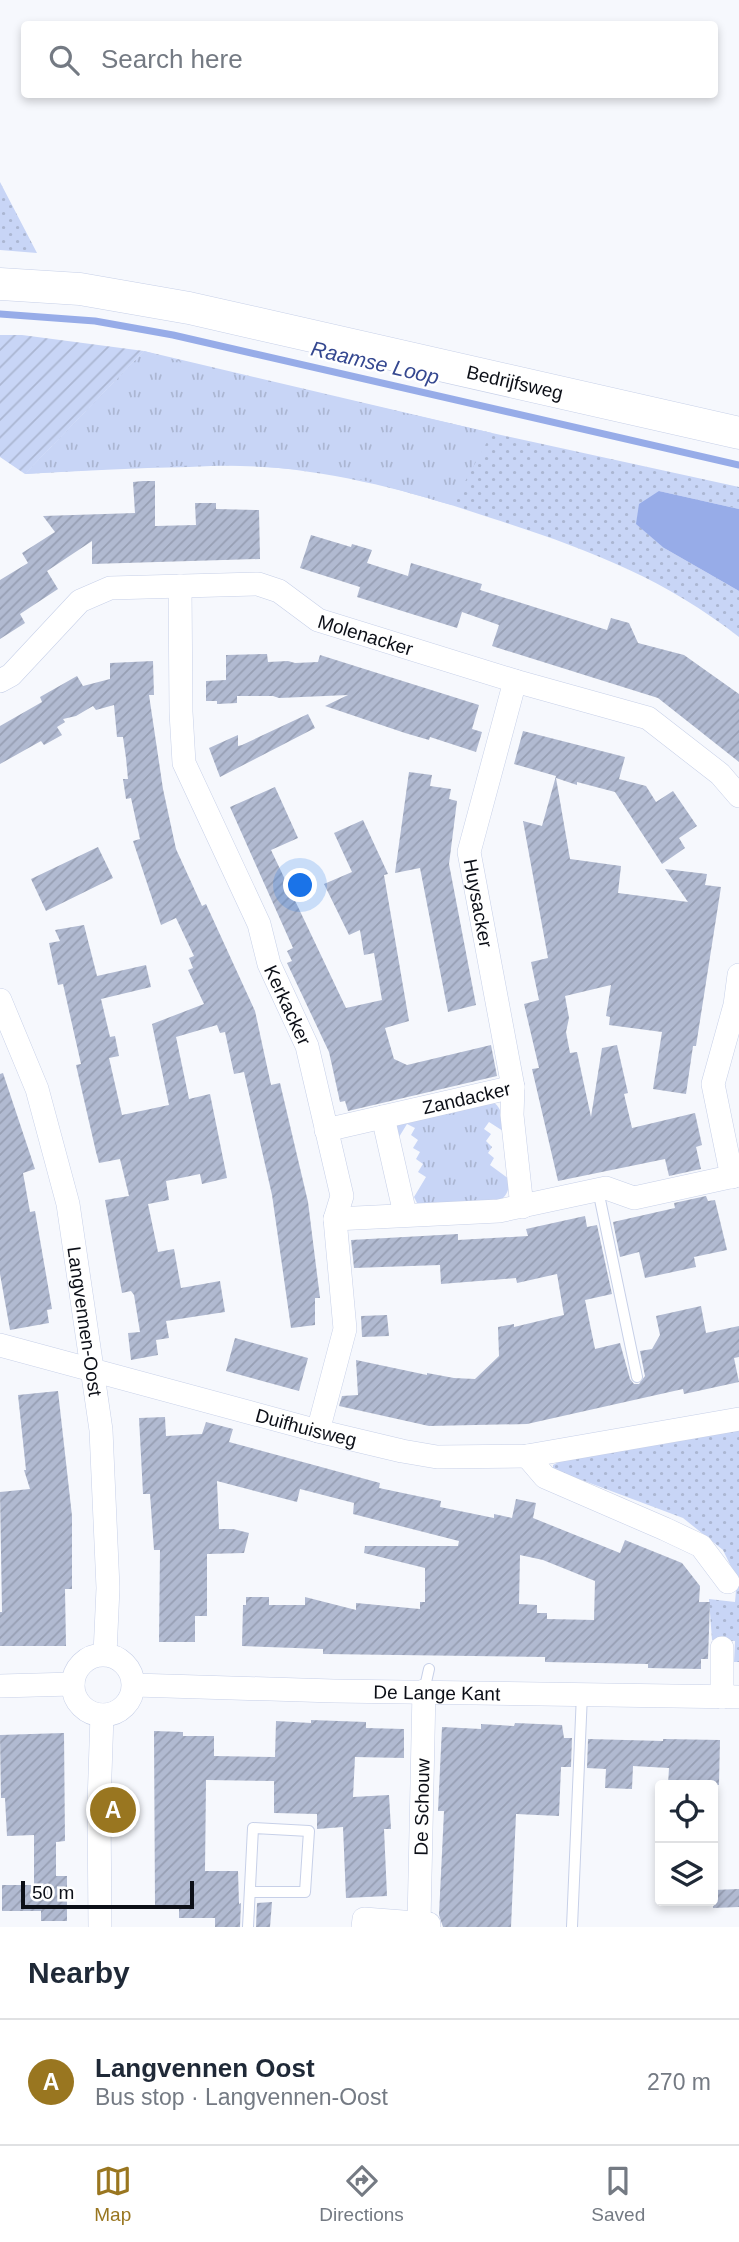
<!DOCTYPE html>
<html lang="en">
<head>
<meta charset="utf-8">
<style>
	:root { --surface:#fff; --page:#f2f2f3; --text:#1f2937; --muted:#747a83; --line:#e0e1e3; --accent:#997620 }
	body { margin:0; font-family:Arial,sans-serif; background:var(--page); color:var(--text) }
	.controls { position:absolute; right:21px; bottom:21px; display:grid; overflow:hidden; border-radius:7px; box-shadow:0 4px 10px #0003 }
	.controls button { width:63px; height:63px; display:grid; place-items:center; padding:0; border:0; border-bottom:2px solid var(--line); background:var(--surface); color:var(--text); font:35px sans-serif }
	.scale { position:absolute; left:21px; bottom:18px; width:173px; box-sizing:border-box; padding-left:7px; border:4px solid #0c0f17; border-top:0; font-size:19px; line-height:24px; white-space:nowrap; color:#0c0f17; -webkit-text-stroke:5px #fff; paint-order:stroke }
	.you { position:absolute; left:301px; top:886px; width:24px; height:24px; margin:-18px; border:5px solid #fff; border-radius:50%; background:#1a73e8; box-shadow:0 0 0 10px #1a73e833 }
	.badge { display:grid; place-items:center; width:46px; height:46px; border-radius:50%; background:var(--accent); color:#fff; font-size:23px; font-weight:700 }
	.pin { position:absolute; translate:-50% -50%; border:4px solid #fff; box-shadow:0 2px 7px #0006 }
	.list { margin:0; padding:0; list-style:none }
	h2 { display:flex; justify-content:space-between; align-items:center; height:91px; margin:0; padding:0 28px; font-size:30px }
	h2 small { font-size:23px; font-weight:400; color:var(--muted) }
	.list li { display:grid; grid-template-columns:46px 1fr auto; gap:21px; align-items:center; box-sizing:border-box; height:126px; padding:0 28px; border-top:2px solid var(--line) }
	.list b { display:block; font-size:26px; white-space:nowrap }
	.list p { margin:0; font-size:23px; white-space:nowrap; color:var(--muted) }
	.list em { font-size:23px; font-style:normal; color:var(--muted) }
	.icon { flex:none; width:38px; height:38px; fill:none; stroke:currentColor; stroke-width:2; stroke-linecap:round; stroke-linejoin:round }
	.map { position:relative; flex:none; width:739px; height:1927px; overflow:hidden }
	.search { position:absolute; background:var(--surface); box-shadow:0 4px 10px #0003; left:21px; right:21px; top:21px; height:77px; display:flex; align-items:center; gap:18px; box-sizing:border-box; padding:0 24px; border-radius:7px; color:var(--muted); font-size:26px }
	.sheet { height:217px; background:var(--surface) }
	nav { display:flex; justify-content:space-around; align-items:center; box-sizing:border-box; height:98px; border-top:2px solid var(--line); background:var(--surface); font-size:19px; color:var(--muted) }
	nav a { display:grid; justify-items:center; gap:4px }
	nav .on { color:var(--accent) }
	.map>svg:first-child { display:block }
	.grass { fill:url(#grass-dots) }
	.park { fill:url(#park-tufts) }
	.garden { fill:url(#garden-furrows) }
	.water { fill:#97ace8 }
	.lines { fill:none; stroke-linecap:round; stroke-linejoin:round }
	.stream { stroke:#97ace8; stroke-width:7 }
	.building { fill:url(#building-hatch); fill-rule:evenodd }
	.service-casing { stroke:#c7d0e8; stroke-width:12 }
	.minor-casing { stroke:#c7d0e8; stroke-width:24 }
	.secondary-casing { stroke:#c7d0e8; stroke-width:33 }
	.service { stroke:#fff; stroke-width:10 }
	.minor { stroke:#fff; stroke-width:23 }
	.secondary { stroke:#fff; stroke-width:32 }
	.labels { text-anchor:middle; stroke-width:5; stroke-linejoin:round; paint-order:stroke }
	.street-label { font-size:19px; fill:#0c0f17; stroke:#fff }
	.water-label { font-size:21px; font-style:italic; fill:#354890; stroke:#fff }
</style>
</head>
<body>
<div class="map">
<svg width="739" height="1927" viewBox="0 0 739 1927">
	<defs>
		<pattern id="grass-dots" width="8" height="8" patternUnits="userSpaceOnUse" patternTransform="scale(1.75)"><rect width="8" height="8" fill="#c8d5f6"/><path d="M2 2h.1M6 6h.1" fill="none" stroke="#abb6d2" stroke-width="1.8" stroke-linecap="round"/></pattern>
		<pattern id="park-tufts" width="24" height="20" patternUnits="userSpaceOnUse" patternTransform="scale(1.75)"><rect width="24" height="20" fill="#c8d5f6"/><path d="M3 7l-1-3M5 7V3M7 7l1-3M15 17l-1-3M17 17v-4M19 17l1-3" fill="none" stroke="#abb6d2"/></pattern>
		<pattern id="garden-furrows" width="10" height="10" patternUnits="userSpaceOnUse" patternTransform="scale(1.75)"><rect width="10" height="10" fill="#c8d5f6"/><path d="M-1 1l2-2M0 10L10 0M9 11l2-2" fill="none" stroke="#abb6d2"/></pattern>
		<pattern id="building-hatch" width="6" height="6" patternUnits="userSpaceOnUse" patternTransform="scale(1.75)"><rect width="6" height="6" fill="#b1bad1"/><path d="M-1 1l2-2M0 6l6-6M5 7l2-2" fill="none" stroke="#979fb3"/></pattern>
	</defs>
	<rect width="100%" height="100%" fill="#f6f8fd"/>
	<path class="grass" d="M0,182L37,253L0,250Z
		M144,351L492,433L739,487V509L659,491L664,548L739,591V637C663,577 582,547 491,518C414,492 335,471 253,466C232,464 210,466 189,467C134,468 79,471 25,474Z
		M739,1427V1662H734L735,1641L712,1640L709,1599L735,1602L737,1579L723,1550L683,1518L563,1473L553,1468V1465L570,1456Z"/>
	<path class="park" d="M144,351L183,362L492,433L452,505C415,495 377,482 339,475C235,458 129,468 25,474Z
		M489,1099C503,1107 502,1116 503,1131L489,1122L484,1129L491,1134L486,1141L492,1147L488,1153L494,1158L490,1165L509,1179C509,1189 508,1194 501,1200L418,1205L414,1197L426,1177L418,1172L423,1164L416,1159L420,1152L413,1148L418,1140L411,1135L415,1128L407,1124L399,1137L396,1124Z"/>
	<path class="garden" d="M0,335H22L144,351L25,474L0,457Z"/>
	<path class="water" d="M659,491L739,509V591L664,548L636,524L639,504Z"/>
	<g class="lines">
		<path class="stream" d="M0,314L95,321L173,335L739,465"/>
	</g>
	<path class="building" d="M143,481H155V526L196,525L195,503H216V509L259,510L260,559L92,564V541L47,571L58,589L20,614L25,623L0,639V580L28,563L22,553L55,532L43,516L135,513L133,482Z
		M311,535L351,547L352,544L372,550L367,563L408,576L411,563L482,584L480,590L607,630L611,618L629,623L638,643L684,655L739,694V762L658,698L492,646L499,625L462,612L457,628L357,597L360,587L300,568Z
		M267,654L268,662L288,661L295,663L318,662L320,655L479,705L472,729L482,732L476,752L430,737L429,740L405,733L325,706L348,695L279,698L273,696H237V703L217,704V701H206V681L226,680V655Z
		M153,661L154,695H149L163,789L176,849L202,906L206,904L255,1011L271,1085L280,1083L308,1202L320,1298H315V1325L291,1328L272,1195L244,1072L234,1074L225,1032L220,1033L217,1025L176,1037L189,1099L210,1094L227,1178L202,1184L200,1174L166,1181L169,1200L148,1204L158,1252L174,1249L181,1288L220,1281L225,1312L166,1321L169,1338L156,1340L158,1355L131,1360L128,1333L140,1332L134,1295L131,1291L122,1293L105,1200L129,1196L120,1159L99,1163L96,1152L76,1065L81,1064L63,984L58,985L49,943L60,941L55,930L84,925L97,976L146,965L151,987L101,999L110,1037L115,1036L119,1056L109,1058L122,1115L169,1105L152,1024L204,1004L188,970L193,968L189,958L194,956L176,918L161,925L133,841L140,839L131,798L126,799L123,779H128L126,758L123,737H117L114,705L96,710L93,706L76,716L63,719L65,722L57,727L62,735L44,745L41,741L0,764V726L42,702L40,697L77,676L83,686L110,679V663Z
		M308,714L315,728L220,777L209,748L238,735V746L242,745Z
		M523,731L625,757L619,779L646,786L656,802L673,791L697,826L679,838L685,848L662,864L615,792L577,782V785L556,778L570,859L621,866L618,893L688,902L665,869L707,874L705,885L721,887L696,1046H693L686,1094L653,1089L662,1032L609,1025L610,1017L606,1016L611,985L565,996L569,1018L566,1032L570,1053L577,1052L591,1117L602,1048L617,1045L628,1093L624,1094L632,1128L695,1113L702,1145L696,1147L701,1169L669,1176L665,1159L558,1181L532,1069L539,1068L524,1004L539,1000L531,962L548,958L523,821L542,826L556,776L514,764Z
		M409,772L432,775L430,786L451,789L449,799L457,801L449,864L476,1005L448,1012L420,868L395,873Z
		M275,787L298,838L271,850L346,1008L382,1000L374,953L364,955L360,930L349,935L324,884L352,872L334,833L363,820L388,874L384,875L409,1021L385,1028L394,1059L407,1065L491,1045L497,1076L348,1111L345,1101L340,1102L329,1052L287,963L292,961L287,951L293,948L230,807Z
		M98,847L113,878L46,911L31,879Z
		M3,1073L35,1169L23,1173L30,1212L35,1211L52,1309L47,1310L49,1323L10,1330L0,1274V1074Z
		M706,1196L708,1201L715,1200L727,1250L694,1257L696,1267L645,1278L639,1252L620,1257L613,1222L675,1208L674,1203Z
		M585,1216L587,1227L597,1225L612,1294L585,1300L595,1349L620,1343L630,1379L634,1384H639L645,1376L640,1351L652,1349L660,1335L656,1316L701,1306L706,1333L739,1326V1357L734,1358L739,1382L684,1394L683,1389L527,1424L429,1426L339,1406L342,1396L358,1395L356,1360L427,1375V1373L454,1378L475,1379L499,1356L498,1327L514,1324V1327L564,1315L557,1274L517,1283L516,1278L441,1284L440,1265L354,1268L351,1240L458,1234V1240L528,1236L526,1229Z
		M387,1315L389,1336L362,1337L361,1316Z
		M235,1338L308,1358L299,1391L226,1371Z
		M58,1391L72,1516V1589H65L66,1646H0V1612H2L0,1492L30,1489L24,1470H26L18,1395Z
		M165,1417L166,1436L202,1434L206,1422L233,1429L229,1442L380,1483L379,1488L441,1501L440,1507L494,1518V1514L512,1518L516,1499L536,1503L533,1518L620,1553L625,1540L682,1563L700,1586L699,1602H710L708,1659H701V1669L648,1668V1664L545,1662V1657L323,1654V1649L242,1646L243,1605H246V1597H269V1605H305V1597L356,1610V1603L420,1609V1602H425V1568L364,1553L365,1546H458L459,1541L353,1514L354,1503L300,1489L297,1502L217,1481L219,1529H233L249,1533L244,1553L207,1554V1616H195V1642H159L160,1550H154L150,1494H143L139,1418ZM520,1555L543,1560L595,1581L594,1620L547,1619V1613H537V1605L519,1604Z
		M311,1720L366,1722V1728L404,1729V1758L355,1757L353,1797L389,1795L391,1829H384L387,1896L346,1898L343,1827L317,1829V1814L274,1813V1781L206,1780L205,1871H238L239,1904L241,1903L240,1927H215V1918H179V1906H155L154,1731L183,1732V1736H214V1756L275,1757L276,1721L311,1723Z
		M515,1723L562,1725L564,1738H572L571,1767H561L559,1816L516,1814L511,1927H443L439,1915L444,1811H438L442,1727L481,1729V1724L514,1726Z
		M64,1733L65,1841L56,1842V1876H67V1921H41V1911H2V1885H34V1835L7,1836L5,1798H1L0,1735Z
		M588,1739L663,1741V1739L720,1740L719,1785H668L669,1768L633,1766L632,1789L605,1788L606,1769L587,1768Z
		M739,1889V1907L713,1908V1890Z
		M272,1902L270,1927H256L257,1903Z"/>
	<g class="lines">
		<defs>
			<path id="service" d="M598,1190L637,1377
				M424,1691L429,1669
				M248,1927L253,1828L309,1831L305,1892H250
				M572,1927L582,1694"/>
			<g id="minor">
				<path id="s1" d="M180,586L181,712L184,763L259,924L269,964L307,1046L342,1196L335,1219L345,1329L318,1431"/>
				<path id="s2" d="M0,681L11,675L80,601L110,588L258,584L279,591L318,620L515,681L648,718L720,774L739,796"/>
				<path id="s3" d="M515,681L469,852L513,1087L512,1115L522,1207"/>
				<path id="s4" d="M0,1000L37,1089L68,1204L101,1430L108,1588L105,1654"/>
				<path d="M383,1117L405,1214"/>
				<path id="s5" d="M326,1130L513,1087"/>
				<path d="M732,1177L713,1084L735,1005L739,975"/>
				<path d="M335,1219L499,1211L606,1188L634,1198L739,1175"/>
				<path id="s6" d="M0,1345L318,1431L402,1451L437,1457L527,1456L739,1419"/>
				<path d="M527,1456L545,1477L665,1529L701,1546L728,1582"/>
				<circle cx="103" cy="1685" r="30"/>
				<path id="s7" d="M134,1685L334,1691L739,1697"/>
				<path d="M0,1686L73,1684"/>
				<path d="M722,1697V1648"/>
				<path id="s8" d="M419,1923L424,1691"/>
				<path d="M100,1927L99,1804L102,1715"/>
				<path d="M363,1927L364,1919L429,1924V1927"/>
			</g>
			<g id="secondary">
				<path id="s9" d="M0,284L80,289L189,308L739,433"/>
			</g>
		</defs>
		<use href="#service" class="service-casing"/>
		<use href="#minor" class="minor-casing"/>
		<use href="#secondary" class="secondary-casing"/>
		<use href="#service" class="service"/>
		<use href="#minor" class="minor"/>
		<use href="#secondary" class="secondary"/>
	</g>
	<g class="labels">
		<g class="street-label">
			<text dy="7" stroke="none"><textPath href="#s9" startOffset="525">Bedrijfsweg</textPath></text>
			<text dy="7" stroke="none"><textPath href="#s2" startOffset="415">Molenacker</textPath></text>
			<text dy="7" stroke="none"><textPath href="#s3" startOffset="229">Huysacker</textPath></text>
			<text dy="7" stroke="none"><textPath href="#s1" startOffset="441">Kerkacker</textPath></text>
			<text dy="7" stroke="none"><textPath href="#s5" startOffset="144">Zandacker</textPath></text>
			<text dy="7" stroke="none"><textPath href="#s4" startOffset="334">Langvennen-Oost</textPath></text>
			<text dy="7" stroke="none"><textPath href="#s6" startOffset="317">Duifhuisweg</textPath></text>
			<text dy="7" stroke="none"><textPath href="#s7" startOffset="303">De Lange Kant</textPath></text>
			<text dy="7" stroke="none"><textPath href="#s8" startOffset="116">De Schouw</textPath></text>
		</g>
		<g class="water-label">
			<text transform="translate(375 363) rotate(13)" y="7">Raamse Loop</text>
		</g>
	</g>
</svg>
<div class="controls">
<button><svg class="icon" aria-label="locate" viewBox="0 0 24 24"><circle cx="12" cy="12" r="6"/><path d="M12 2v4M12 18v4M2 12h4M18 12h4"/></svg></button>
<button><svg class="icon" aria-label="layers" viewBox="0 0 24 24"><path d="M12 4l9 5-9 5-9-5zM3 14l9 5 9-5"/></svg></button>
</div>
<div class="scale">50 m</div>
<div class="you"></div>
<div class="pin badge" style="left:113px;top:1810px">A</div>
<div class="search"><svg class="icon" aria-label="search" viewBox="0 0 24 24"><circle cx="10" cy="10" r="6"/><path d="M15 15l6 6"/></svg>Search here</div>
</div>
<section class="sheet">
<h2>Nearby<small></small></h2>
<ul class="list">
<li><span class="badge">A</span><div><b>Langvennen Oost</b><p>Bus stop · Langvennen-Oost</p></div><em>270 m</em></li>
</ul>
</section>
<nav>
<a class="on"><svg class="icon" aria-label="map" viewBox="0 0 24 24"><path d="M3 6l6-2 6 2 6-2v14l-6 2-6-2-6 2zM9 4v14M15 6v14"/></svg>Map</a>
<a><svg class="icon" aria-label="directions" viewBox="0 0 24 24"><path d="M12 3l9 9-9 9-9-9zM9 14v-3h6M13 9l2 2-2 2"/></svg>Directions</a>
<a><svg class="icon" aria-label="saved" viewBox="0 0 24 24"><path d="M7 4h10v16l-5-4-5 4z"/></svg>Saved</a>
</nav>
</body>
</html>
